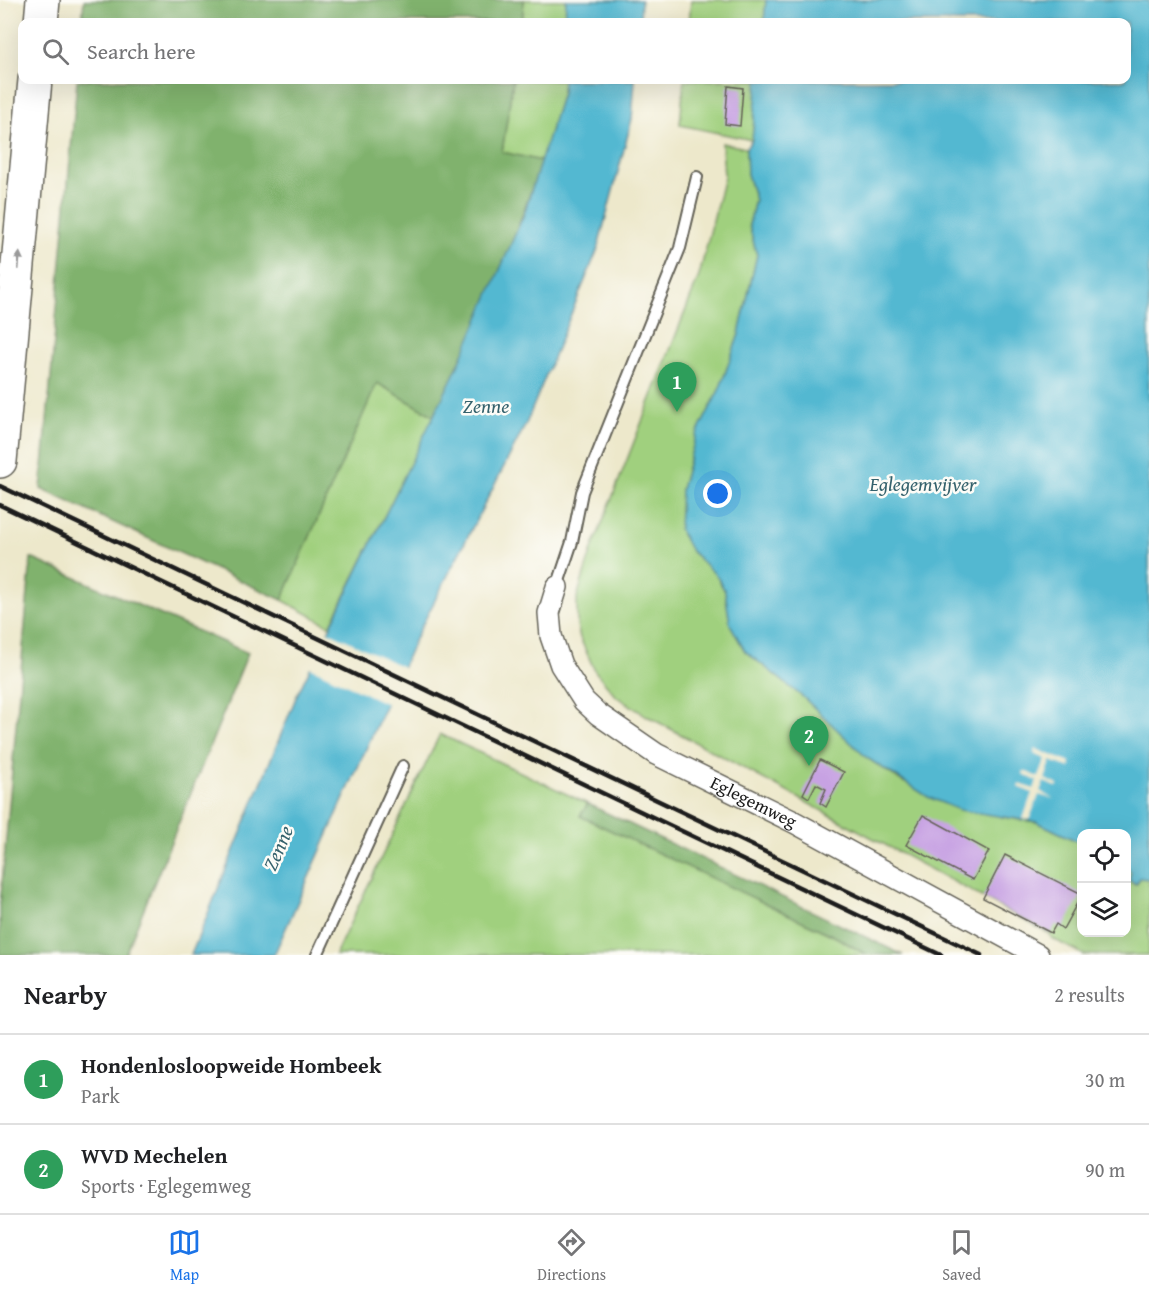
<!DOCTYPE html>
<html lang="en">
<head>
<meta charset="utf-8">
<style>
	:root { --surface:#fff; --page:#f2f2f2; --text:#202124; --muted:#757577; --line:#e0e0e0; --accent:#1a73e8 }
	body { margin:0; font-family:"Gentium Book Plus",serif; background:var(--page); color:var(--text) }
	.controls { position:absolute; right:18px; bottom:18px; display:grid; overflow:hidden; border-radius:12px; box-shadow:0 6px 24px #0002 }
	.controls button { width:54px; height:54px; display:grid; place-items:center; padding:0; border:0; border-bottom:2px solid var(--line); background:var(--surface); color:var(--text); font:30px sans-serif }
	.you { position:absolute; left:718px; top:494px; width:21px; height:21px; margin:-15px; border:4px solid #fff; border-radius:50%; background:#1a73e8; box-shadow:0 0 0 9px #1a73e833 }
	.badge { display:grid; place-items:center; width:39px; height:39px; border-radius:50%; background:var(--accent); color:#fff; font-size:20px; font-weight:700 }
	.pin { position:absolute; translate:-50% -50px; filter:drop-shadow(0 2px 3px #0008) }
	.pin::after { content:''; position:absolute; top:32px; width:21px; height:18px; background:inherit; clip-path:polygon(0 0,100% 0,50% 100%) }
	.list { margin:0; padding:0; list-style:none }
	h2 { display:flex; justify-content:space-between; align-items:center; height:78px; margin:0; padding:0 24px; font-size:26px }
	h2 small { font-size:20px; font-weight:400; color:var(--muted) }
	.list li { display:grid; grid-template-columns:39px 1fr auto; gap:18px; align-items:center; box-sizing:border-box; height:90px; padding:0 24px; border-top:2px solid var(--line) }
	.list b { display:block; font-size:22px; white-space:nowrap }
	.list p { margin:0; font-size:20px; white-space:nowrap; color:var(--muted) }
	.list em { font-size:20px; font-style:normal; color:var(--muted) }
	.icon { flex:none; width:33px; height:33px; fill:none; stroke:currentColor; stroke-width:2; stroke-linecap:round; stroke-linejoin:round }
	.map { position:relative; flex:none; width:1149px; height:955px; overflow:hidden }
	.search { position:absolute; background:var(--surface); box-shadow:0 6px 24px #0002; left:18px; right:18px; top:18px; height:66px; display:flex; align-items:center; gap:15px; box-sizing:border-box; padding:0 21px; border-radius:12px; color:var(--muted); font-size:22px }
	.sheet { height:258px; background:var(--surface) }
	nav { display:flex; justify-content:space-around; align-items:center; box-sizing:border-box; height:84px; border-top:2px solid var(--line); background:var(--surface); font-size:16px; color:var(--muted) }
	nav a { display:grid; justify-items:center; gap:3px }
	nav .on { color:var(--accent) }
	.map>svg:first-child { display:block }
	.green { fill:#a0d07e; stroke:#5e764d; stroke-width:1.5 }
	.forest { fill:#80b26d; stroke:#4e6744; stroke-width:1.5 }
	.water { fill:#53b8d1; stroke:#386a76; stroke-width:1.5 }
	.pier { fill:#ede8cb }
	.building { fill:#c7a2e3 }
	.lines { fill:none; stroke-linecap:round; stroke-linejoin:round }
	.service-casing { stroke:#656359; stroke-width:14 }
	.minor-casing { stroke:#656359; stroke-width:24 }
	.motorway-casing { stroke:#656359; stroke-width:36 }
	.service { stroke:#fff; stroke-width:10 }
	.minor { stroke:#fff; stroke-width:21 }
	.motorway { stroke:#fff; stroke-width:33 }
	.rail { stroke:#1c1c1c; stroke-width:4.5 }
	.oneway { fill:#999 }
	.labels { text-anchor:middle; stroke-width:5; stroke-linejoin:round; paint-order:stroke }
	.street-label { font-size:18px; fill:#1c1c1c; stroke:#fdfcf7 }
	.water-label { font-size:20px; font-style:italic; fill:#35626d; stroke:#fdfcf7 }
</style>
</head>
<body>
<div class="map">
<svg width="1149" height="955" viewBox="0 0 1149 955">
	<rect width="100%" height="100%" fill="#fdfcf7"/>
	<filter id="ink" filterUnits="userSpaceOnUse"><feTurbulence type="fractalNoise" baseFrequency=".0167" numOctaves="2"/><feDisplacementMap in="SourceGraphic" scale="12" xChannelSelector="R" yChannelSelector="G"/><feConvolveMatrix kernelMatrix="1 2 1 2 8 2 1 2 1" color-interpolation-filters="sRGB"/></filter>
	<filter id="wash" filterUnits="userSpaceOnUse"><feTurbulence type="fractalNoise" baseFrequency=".008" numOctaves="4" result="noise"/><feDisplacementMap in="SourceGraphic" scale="24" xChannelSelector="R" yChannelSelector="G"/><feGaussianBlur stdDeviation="1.35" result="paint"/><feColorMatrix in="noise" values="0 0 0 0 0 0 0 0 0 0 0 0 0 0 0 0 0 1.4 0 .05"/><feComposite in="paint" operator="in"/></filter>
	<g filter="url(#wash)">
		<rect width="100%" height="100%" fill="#ede8cb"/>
		<path class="green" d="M524,0H566L565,22H522Z
			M691,0H766L764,22H689Z
			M513,80H563L562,93L541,161L502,152Z
			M684,80H758L752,140L680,125Z
			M722,143L746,148L747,174L755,200L749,225L757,255L739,334L720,388L696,436L681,489L691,551L716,575L725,591L730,624L745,651L804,698L867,758L903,782L1002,817L1037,822L1081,843L1082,932H1126L1127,866L1131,872L1130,882L1136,884L1140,878L1149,879V955H1084L1051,938L1050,934L645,715L617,697L595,671L580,638L577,625V597L592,549L699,276L724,177Z
			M377,382L434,416L330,626L282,600Z
			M440,734L588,804L580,816L836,937L867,955H335Z"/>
		<path class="forest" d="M84,0H524L522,22H82Z
			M77,80H513L502,152L541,161C513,249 474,333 434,416L377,383L282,600L41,489Z
			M31,558L248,653L125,955H0V906Z
			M588,804L903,955H867L836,937L580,816Z"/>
		<path class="water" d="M566,0H641L640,22H565Z
			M766,0H1149V879L1140,878L1136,884L1129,880L1131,872L1127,866L1126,834H1082L1081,843L1037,822L959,810L928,797L867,758L804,698L745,651L730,624L725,591L716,575L691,551L679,529L681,489L696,436L720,388L739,334L757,255L749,225L755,200L747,174L746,148L752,140L758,80H1126V22H764Z
			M563,80H635L632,119L597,251L526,424L416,637L274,955H191L297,695L458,366L524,214L562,93Z"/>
		<path class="pier" d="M325,630L405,668L387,704L308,666Z
			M1036,749L1071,763L1070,768L1051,761L1045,779L1058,785L1057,787L1044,782L1040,791L1054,799L1039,795L1029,820L1023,819L1032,793L1019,787L1020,784L1034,789L1037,781L1023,774L1024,771L1039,777L1046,759L1034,754Z"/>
		<g id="blocks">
			<path class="building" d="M728,86L743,88L740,126L725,124Z
				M820,760L844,772L826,807L820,803L826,789L816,784L809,798L803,794Z
				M923,815L989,851L973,880L906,845Z
				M1005,855L1082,894L1063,929L1056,924L1051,933L983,898Z"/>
		</g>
	</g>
	<g filter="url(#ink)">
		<use href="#blocks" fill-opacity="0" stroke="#656359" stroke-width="1.5"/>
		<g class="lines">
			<defs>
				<path id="service" d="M557,587L572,542L582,492L680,248L697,177
					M317,955L403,766"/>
				<g id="minor">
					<path id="s1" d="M557,587L549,613L551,636L561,665L584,701L598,714L656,754L794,822L1038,955"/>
				</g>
				<path id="motorway" d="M41,22L43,0
					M0,461L35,80"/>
			</defs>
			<use href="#service" class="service-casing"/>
			<use href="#minor" class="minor-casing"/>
			<use href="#motorway" class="motorway-casing"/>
			<use href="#service" class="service"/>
			<use href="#minor" class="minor"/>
			<use href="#motorway" class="motorway"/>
			<path class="rail" d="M0,486L981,955
				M0,505L941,955"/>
		</g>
		<defs><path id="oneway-solid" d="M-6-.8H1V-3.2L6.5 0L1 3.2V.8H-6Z" transform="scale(1.5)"/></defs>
		<use class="oneway" href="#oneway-solid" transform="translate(19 261) rotate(-85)"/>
	</g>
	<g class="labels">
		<g class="street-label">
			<text dy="6" stroke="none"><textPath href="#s1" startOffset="322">Eglegemweg</textPath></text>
		</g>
		<g class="water-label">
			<text x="486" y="413">Zenne</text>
			<text x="923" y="491">Eglegemvijver</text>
			<text transform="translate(278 848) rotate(-67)" y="7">Zenne</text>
		</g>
	</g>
</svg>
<div class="controls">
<button><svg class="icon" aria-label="locate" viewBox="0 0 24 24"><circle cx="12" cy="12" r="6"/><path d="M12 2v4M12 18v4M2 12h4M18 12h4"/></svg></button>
<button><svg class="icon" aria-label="layers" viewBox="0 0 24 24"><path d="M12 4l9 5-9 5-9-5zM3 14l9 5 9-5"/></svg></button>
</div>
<div class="you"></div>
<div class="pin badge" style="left:677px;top:412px;background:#2e9e5b">1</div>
<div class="pin badge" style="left:809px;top:766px;background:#2e9e5b">2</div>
<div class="search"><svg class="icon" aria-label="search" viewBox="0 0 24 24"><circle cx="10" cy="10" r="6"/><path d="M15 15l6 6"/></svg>Search here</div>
</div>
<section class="sheet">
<h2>Nearby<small>2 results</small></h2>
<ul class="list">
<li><span class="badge" style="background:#2e9e5b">1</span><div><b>Hondenlosloopweide Hombeek</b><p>Park</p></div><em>30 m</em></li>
<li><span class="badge" style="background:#2e9e5b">2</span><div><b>WVD Mechelen</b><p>Sports · Eglegemweg</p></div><em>90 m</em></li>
</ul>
</section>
<nav>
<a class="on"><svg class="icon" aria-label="map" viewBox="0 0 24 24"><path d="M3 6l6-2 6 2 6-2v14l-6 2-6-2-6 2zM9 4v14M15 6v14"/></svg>Map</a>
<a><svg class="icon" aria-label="directions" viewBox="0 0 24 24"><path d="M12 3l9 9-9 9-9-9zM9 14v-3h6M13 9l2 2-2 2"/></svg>Directions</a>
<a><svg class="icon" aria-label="saved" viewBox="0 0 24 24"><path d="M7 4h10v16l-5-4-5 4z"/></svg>Saved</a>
</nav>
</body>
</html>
